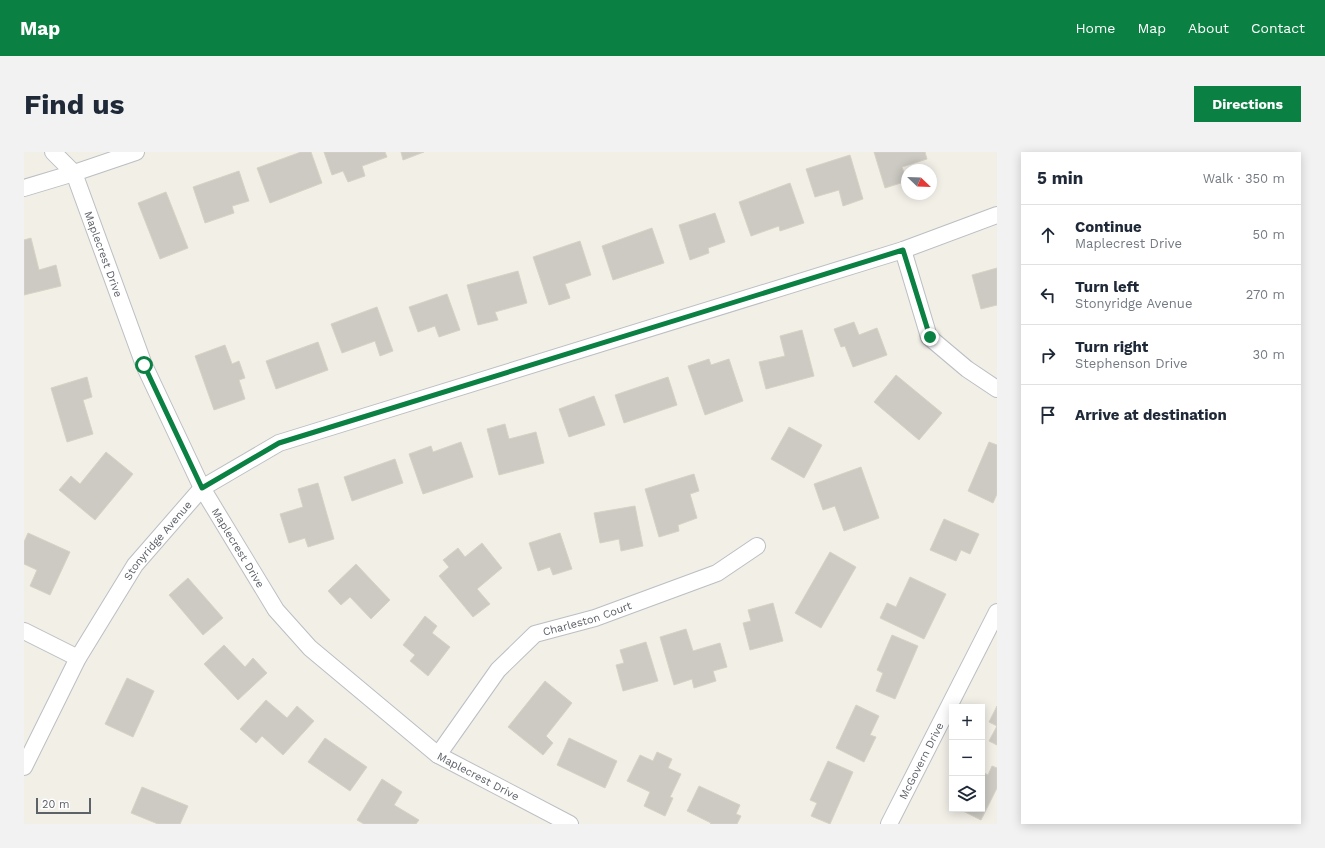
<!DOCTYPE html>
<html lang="en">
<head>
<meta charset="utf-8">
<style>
	:root { --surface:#fff; --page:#f2f2f3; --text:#1f2937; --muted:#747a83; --line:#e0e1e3; --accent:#0b8043 }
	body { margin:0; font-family:"Work Sans",sans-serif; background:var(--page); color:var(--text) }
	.controls { position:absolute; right:12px; bottom:12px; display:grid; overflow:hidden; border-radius:0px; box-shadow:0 2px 10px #0003 }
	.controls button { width:36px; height:36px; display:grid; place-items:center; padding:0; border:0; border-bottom:1px solid var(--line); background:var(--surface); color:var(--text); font:20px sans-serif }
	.compass { position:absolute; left:877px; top:12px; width:36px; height:36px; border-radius:50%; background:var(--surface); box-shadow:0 2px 10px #0003; rotate:113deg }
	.scale { position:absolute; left:12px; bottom:10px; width:55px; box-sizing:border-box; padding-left:4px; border:2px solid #5d6268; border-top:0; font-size:11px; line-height:14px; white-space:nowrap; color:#5d6268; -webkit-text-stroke:3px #fff; paint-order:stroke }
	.stop { position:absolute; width:12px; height:12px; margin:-9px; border:3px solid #0b8043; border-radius:50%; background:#fff }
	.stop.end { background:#0b8043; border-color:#fff; box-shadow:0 1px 4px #0008 }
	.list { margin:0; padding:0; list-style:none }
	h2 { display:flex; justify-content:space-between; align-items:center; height:52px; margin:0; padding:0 16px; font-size:17px }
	h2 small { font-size:13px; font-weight:400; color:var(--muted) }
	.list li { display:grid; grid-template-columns:26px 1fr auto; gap:12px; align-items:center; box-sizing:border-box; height:60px; padding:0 16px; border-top:1px solid var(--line) }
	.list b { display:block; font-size:15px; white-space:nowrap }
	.list p { margin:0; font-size:13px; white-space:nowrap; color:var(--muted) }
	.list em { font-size:13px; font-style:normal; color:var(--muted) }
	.icon { flex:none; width:22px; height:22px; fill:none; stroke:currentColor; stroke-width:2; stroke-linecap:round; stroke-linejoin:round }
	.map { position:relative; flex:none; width:973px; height:672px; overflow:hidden; border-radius:0px }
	header { display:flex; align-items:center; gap:24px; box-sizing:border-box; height:56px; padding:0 20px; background:var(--accent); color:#fff }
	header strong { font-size:19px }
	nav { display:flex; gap:22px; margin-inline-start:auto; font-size:14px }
	.intro { display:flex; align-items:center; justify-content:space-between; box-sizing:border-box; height:96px; padding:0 24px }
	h1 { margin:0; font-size:28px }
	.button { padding:10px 18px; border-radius:0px; background:var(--accent); color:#fff; font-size:14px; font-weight:700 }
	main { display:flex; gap:24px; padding:0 24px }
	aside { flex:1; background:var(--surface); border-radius:0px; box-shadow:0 2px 10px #0003 }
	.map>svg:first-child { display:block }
	.building { fill:#cccac3; stroke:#d7d2c4 }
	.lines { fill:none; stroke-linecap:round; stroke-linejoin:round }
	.minor-casing { stroke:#bbbec3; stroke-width:18 }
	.minor { stroke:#fff; stroke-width:16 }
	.route { stroke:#0b8043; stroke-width:5 }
	.labels { text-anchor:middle; stroke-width:3; stroke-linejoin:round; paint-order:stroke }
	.street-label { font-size:11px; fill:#5d6268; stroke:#fff }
</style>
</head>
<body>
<header>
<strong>Map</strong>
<nav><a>Home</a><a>Map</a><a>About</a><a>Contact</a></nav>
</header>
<div class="intro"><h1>Find us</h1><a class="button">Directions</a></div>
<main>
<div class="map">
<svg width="973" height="672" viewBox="0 0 973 672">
	<rect width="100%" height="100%" fill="#f1efe6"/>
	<path class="building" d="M277,0H287L298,31L246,51L233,16Z
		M300,0H361L363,5L338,14L341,24L324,30L319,19L308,23Z
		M377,0H400L379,8Z
		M850,0H901L903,7L878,15L883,29L861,36Z
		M826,3L839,47L819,54L815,38L791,45L782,17Z
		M215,19L225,49L208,54L210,61L181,71L169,35Z
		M766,31L780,71L756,79L755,74L727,84L715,50Z
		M142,40L164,96L136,107L114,51Z
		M691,61L701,90L684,96L685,101L666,108L655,73Z
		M628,76L640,111L589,128L578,94Z
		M7,86L15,118L32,113L37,134L0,143V88Z
		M556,89L567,123L541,132L546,146L525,153L509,105Z
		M973,116V153L957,157L948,123Z
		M494,119L503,151L471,160L474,168L454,173L443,133Z
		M423,142L436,178L415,185L411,174L394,180L385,155Z
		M353,155L369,199L356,204L351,189L318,201L307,172Z
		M830,170L835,183L853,176L863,203L829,215L821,194L817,195L810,177Z
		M778,178L790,224L742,237L735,210L761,204L756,184Z
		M294,190L304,218L252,237L242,209Z
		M201,193L208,212L215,209L221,226L215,228L221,247L190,258L171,204Z
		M685,207L687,213L705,207L719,249L681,263L664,214Z
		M872,223L918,261L895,288L850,250Z
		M63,225L68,245L59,248L69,282L43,290L27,236Z
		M644,225L653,253L600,271L591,243Z
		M570,244L581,273L545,285L535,257Z
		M481,272L485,287L512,280L520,311L475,323L463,277Z
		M765,275L798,293L780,326L747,307Z
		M437,290L449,325L399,342L385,302L407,294L409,300Z
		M965,290L973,293V342L969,351L944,339Z
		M82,300L109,322L71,368L35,338L47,324L56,332Z
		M371,307L379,331L328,349L320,325Z
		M837,315L855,366L820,379L811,354L799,358L790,332Z
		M670,322L675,339L666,342L673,366L654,373L655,379L635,385L621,337Z
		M294,331L310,387L284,395L281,386L265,391L256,362L279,355L274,337Z
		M611,354L619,394L597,399L595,387L576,391L570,361Z
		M920,367L955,382L946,402L937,398L932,409L906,398Z
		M4,381L46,400L26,443L6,434L13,418L0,412V390Z
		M536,381L548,417L529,423L526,415L514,419L505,391Z
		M458,391L478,416L453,437L466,452L449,465L415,424L425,415L419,408L434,396L441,405Z
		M806,400L832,415L797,476L771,461Z
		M332,412L366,448L347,467L326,445L317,453L304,439Z
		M886,425L922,442L900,487L856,466L863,451L872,455Z
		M164,426L199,466L179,483L145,443Z
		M749,451L759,489L726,498L719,471L727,469L724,458Z
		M401,464L413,474L408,481L426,495L404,524L386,509L391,503L379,493Z
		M662,477L669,499L696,491L703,515L689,519L692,529L670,536L668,527L650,533L636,485Z
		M868,483L894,494L871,547L852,539L859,521L853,518Z
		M622,490L634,529L599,539L592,513L600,511L596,498Z
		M200,493L221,515L229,506L243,521L214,548L180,512Z
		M103,526L130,539L109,585L81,572Z
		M521,529L548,551L522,584L529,591L519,603L484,575Z
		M242,548L263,566L273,554L290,569L259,603L238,584L232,591L216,577Z
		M832,553L855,564L846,583L852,585L840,610L812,596Z
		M973,554V593L965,589L973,574L965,570Z
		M301,586L343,615L326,639L284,610Z
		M545,586L593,609L581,636L533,613Z
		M633,600L648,607L644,616L657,622L646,645L649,646L641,664L620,654L626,640L603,629L616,603L629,609Z
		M804,609L829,620L806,672L787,664L793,651L786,648Z
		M968,614L973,616V636L957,668L935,657H958V620L964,623Z
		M358,627L378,640L370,653L395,668L392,672H340L333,668Z
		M675,634L716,653L712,662L717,664L713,672H686L687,671L663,659Z
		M118,635L164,654L156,672H134L107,661Z"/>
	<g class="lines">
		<defs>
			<g id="minor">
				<path id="s1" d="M29,0L50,21L120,213L178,336L252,458L286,496L414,603L546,672"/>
				<path d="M0,36L50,21L112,0"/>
				<path d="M879,98L905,185L943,217L973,237"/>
				<path d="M0,479L54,506"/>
				<path id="s2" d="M414,603L474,518L511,482L571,466L693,421L733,394"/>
				<path id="s3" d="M0,615L54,506L111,413L178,336L255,291L879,98L973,63"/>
				<path id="s4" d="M865,672L973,460"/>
			</g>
		</defs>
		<use href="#minor" class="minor-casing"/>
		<use href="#minor" class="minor"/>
	</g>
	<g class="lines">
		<path class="route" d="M120,213L178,336L255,291L879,98L906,185"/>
	</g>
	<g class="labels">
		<g class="street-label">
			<text dy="4" stroke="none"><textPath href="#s1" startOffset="116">Maplecrest Drive</textPath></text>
			<text dy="4" stroke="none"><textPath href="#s3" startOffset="264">Stonyridge Avenue</textPath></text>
			<text dy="4" stroke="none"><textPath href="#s1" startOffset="440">Maplecrest Drive</textPath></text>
			<text dy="4" stroke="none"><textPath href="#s2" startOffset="210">Charleston Court</textPath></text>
			<text dy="4" stroke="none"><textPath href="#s4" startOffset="71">McGovern Drive</textPath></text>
			<text dy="4" stroke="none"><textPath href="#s1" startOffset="776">Maplecrest Drive</textPath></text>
		</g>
	</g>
</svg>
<div class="controls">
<button>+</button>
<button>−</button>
<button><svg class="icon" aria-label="layers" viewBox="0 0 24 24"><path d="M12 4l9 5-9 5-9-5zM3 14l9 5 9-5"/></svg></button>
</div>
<svg class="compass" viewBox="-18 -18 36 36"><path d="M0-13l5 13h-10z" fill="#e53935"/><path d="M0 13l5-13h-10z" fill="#747a83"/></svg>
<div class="scale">20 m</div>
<div class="stop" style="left:120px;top:213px"></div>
<div class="stop end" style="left:906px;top:185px"></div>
</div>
<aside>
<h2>5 min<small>Walk · 350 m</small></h2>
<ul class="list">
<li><svg class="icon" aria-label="ahead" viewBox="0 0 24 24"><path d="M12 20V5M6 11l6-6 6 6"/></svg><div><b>Continue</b><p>Maplecrest Drive</p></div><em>50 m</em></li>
<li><svg class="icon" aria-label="left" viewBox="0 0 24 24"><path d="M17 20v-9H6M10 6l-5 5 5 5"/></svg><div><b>Turn left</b><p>Stonyridge Avenue</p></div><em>270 m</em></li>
<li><svg class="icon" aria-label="right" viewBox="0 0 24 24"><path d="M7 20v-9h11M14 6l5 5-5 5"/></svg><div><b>Turn right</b><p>Stephenson Drive</p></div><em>30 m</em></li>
<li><svg class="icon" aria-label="arrive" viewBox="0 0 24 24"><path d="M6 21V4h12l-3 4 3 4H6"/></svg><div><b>Arrive at destination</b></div></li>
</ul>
</aside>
</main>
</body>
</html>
